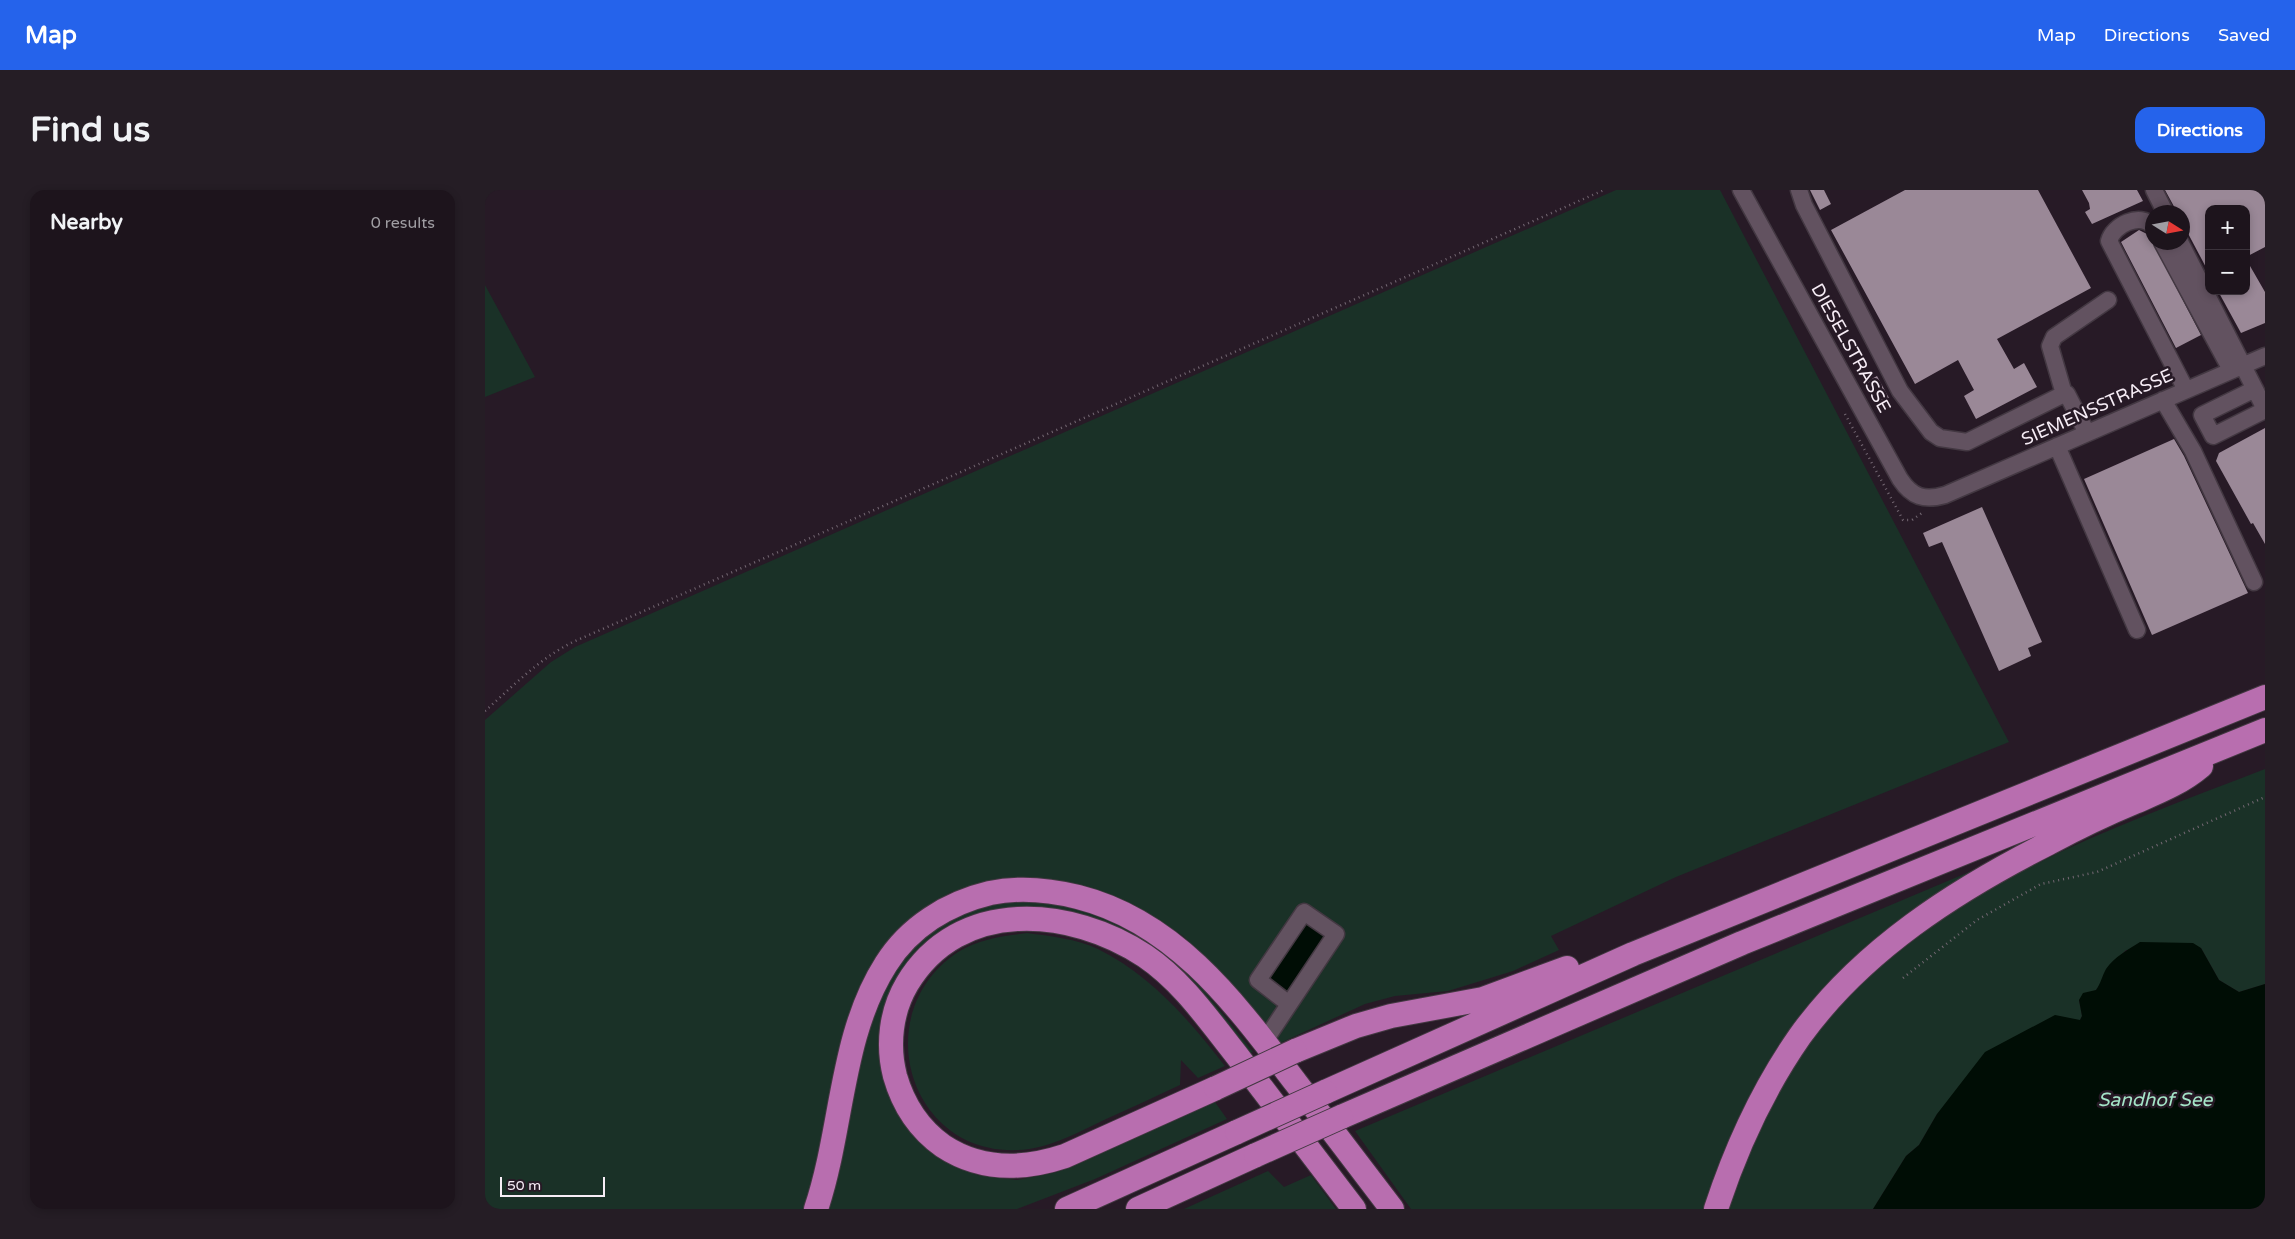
<!DOCTYPE html>
<html lang="en">
<head>
<meta charset="utf-8">
<style>
	:root { --surface:#1d141c; --page:#251d25; --text:#f1f3f6; --muted:#a09ea3; --line:#3b333b; --accent:#2563eb }
	body { margin:0; font-family:"Varela Round",sans-serif; background:var(--page); color:var(--text) }
	.controls { position:absolute; right:15px; top:15px; display:grid; overflow:hidden; border-radius:10px; box-shadow:0 2px 8px #0003 }
	.controls button { width:45px; height:45px; display:grid; place-items:center; padding:0; border:0; border-bottom:1px solid var(--line); background:var(--surface); color:var(--text); font:25px sans-serif }
	.compass { position:absolute; left:1660px; top:15px; width:45px; height:45px; border-radius:50%; background:var(--surface); box-shadow:0 2px 8px #0003; rotate:101deg }
	.scale { position:absolute; left:15px; bottom:12px; width:105px; box-sizing:border-box; padding-left:5px; border:2px solid #f7edf6; border-top:0; font-size:14px; line-height:18px; white-space:nowrap; color:#f7edf6; -webkit-text-stroke:4px #271a26; paint-order:stroke }
	.list { margin:0; padding:0; list-style:none }
	h2 { display:flex; justify-content:space-between; align-items:center; height:65px; margin:0; padding:0 20px; font-size:21px }
	h2 small { font-size:16px; font-weight:400; color:var(--muted) }
	.map { position:relative; flex:none; width:1780px; height:1019px; overflow:hidden; border-radius:15px }
	header { display:flex; align-items:center; gap:30px; box-sizing:border-box; height:70px; padding:0 25px; background:var(--accent); color:#fff }
	header strong { font-size:24px }
	nav { display:flex; gap:28px; margin-inline-start:auto; font-size:18px }
	.intro { display:flex; align-items:center; justify-content:space-between; box-sizing:border-box; height:120px; padding:0 30px }
	h1 { margin:0; font-size:35px }
	.button { padding:12px 22px; border-radius:15px; background:var(--accent); color:#fff; font-size:18px; font-weight:700 }
	main { display:flex; gap:30px; padding:0 30px }
	aside { flex:1; background:var(--surface); border-radius:15px; box-shadow:0 2px 8px #0003 }
	.map>svg:first-child { display:block }
	.green { fill:#1a3127 }
	.water { fill:#000d05 }
	.building { fill:#9a8897 }
	.lines { fill:none; stroke-linecap:round; stroke-linejoin:round }
	.minor-casing { stroke:#433842; stroke-width:19 }
	.highway-casing { stroke:#433842; stroke-width:26 }
	.path { stroke:#746873; stroke-width:2.5; stroke-dasharray:1 4; stroke-linecap:butt }
	.minor { stroke:#625260; stroke-width:16 }
	.highway { stroke:#b86eaf; stroke-width:24 }
	.highway-bridge-casing { stroke:#433842; stroke-width:26; stroke-linecap:butt }
	.highway-bridge { stroke:#b86eaf; stroke-width:24 }
	.labels { text-anchor:middle; stroke-width:5; stroke-linejoin:round; paint-order:stroke }
	.street-label { font-size:18px; fill:#f7edf6; stroke:#271a26 }
	.water-label { font-size:19px; font-style:italic; fill:#a5e5c8; stroke:#271a26 }
</style>
</head>
<body>
<header>
<strong>Map</strong>
<nav><a>Map</a><a>Directions</a><a>Saved</a></nav>
</header>
<div class="intro"><h1>Find us</h1><a class="button">Directions</a></div>
<main>
<aside>
<h2>Nearby<small>0 results</small></h2>
<ul class="list">
</ul>
</aside>
<div class="map">
<svg width="1780" height="1019" viewBox="0 0 1780 1019">
	<rect width="100%" height="100%" fill="#271a26"/>
	<path class="green" d="M1131,0H1235L1524,552L1191,687L1066,746L1074,760L1028,781L963,801L910,806L880,814L793,854L752,799L698,746L663,723L630,709L513,691L466,702L429,726L397,759L374,799L358,843L328,988L318,1019H0V530L66,472L90,457Z
		M0,95L50,187L0,207Z
		M1780,579V794L1754,802L1734,790L1716,758L1641,760L1621,780L1619,789L1611,800L1594,810L1597,826L1595,830L1452,924L1434,955L1421,966L1388,1019H1243C1257,980 1271,941 1291,904C1399,716 1591,652 1780,579Z
		M1503,674C1465,697 1427,719 1392,747C1319,806 1264,892 1234,979C1229,992 1223,1006 1220,1019H926L870,941Z
		M552,708L614,721L694,769L768,862L763,864C741,836 720,808 696,782C690,776 684,768 677,763C611,713 497,692 435,760C418,779 406,797 399,821C398,824 396,829 397,832C398,843 407,856 412,867C426,900 440,934 455,967L492,985L532,990L572,982L730,912L742,929L610,989L532,1019H342L372,869L397,797L437,745L490,715Z
		M542,743C565,746 592,749 613,759C666,785 704,830 740,876L713,888L696,870L695,895C669,907 644,919 619,930C592,943 563,959 533,960C423,965 382,822 473,762C493,749 519,746 542,743Z
		M783,981L799,997L826,985L851,1019H699Z"/>
	<path class="water" d="M820,727L844,743L803,805L779,789Z
		M1655,752L1708,753L1716,758L1734,790L1754,802L1780,794V1019H1388L1421,966L1434,955L1452,924L1500,862L1570,825L1595,830L1597,826L1594,810L1598,803L1611,800C1616,793 1617,786 1621,779C1629,767 1644,759 1655,752Z"/>
	<path class="building" d="M1325,0H1339L1346,14L1335,20Z
		M1420,0H1553L1606,98L1512,149L1529,179L1539,173L1552,197L1491,229L1479,206L1489,200L1473,170L1430,194L1346,40Z
		M1597,0H1652L1658,11L1607,34L1600,22L1605,19L1604,13Z
		M1680,0H1780V57L1761,67V19H1724V83L1698,34V22H1692Z
		M1654,40L1664,45L1716,145L1691,158L1636,52Z
		M1761,69L1780,102V133L1756,143L1733,101H1761Z
		M1392,186L1404,208L1393,214L1381,192Z
		M1780,238V354L1768,333L1766,334L1731,271L1734,263Z
		M1689,249L1699,266L1763,403L1667,445L1599,289Z
		M1497,317L1557,452L1543,458L1546,466L1514,481L1457,352L1444,357L1438,343Z"/>
	<g class="lines">
		<defs>
			<path id="minor" d="M1256,0L1415,289C1427,307 1439,311 1460,305L1780,166
				M1314,0L1319,15L1415,201L1446,242L1455,248L1482,252L1579,204H1582L1602,243
				M1669,0L1680,22
				M1668,36C1655,22 1628,35 1624,51L1701,200
				M1677,52L1746,180
				M1695,52L1780,219
				M1770,199L1717,225L1728,246L1780,220
				M1579,204L1565,156L1569,147L1623,110
				M1678,210L1708,261L1769,392
				M1572,256L1652,440
				M779,852L851,744L819,722L773,790L804,814"/>
			<path id="highway" d="M810,861L871,836L906,826L998,809L1082,778
				M731,898L580,966C538,980 496,981 458,956C434,939 418,914 410,886C402,855 406,821 422,794C474,707 586,717 660,766C697,791 723,829 750,863C790,915 829,967 869,1019
				M840,902L1148,764L1780,507
				M856,927L1257,753L1780,540
				M331,1019C358,939 355,846 401,774C424,737 463,713 505,703C534,697 565,700 593,707C692,732 752,816 811,893C843,935 875,977 907,1019
				M582,1019L752,942
				M653,1019L771,965
				M1231,1019C1251,958 1278,899 1315,846C1377,760 1471,700 1564,653C1592,638 1621,624 1650,612C1673,602 1696,593 1716,576"/>
		</defs>
		<use href="#minor" class="minor-casing"/>
		<use href="#highway" class="highway-casing"/>
		<path class="path" d="M1360,224L1418,330H1427L1437,323
			M0,521C27,497 55,468 88,452L1119,0
			M1418,788L1492,730L1556,694L1612,682L1780,607"/>
		<use href="#minor" class="minor"/>
		<use href="#highway" class="highway"/>
		<defs>
			<path id="highway-bridge" d="M731,898L810,861
				M752,942L840,902
				M771,965L856,927"/>
		</defs>
		<use href="#highway-bridge" class="highway-bridge-casing"/>
		<use href="#highway-bridge" class="highway-bridge"/>
	</g>
	<g class="labels">
		<g class="street-label">
			<text transform="translate(1366 158) rotate(61)" y="6">DIESELSTRASSE</text>
			<text transform="translate(1612 217) rotate(-24)" y="6">SIEMENSSTRASSE</text>
		</g>
		<g class="water-label">
			<text x="1670" y="916">Sandhof See</text>
		</g>
	</g>
</svg>
<div class="controls">
<button>+</button>
<button>−</button>
</div>
<svg class="compass" viewBox="-18 -18 36 36"><path d="M0-13l5 13h-10z" fill="#e53935"/><path d="M0 13l5-13h-10z" fill="#a09ea3"/></svg>
<div class="scale">50 m</div>
</div>
</main>
</body>
</html>
